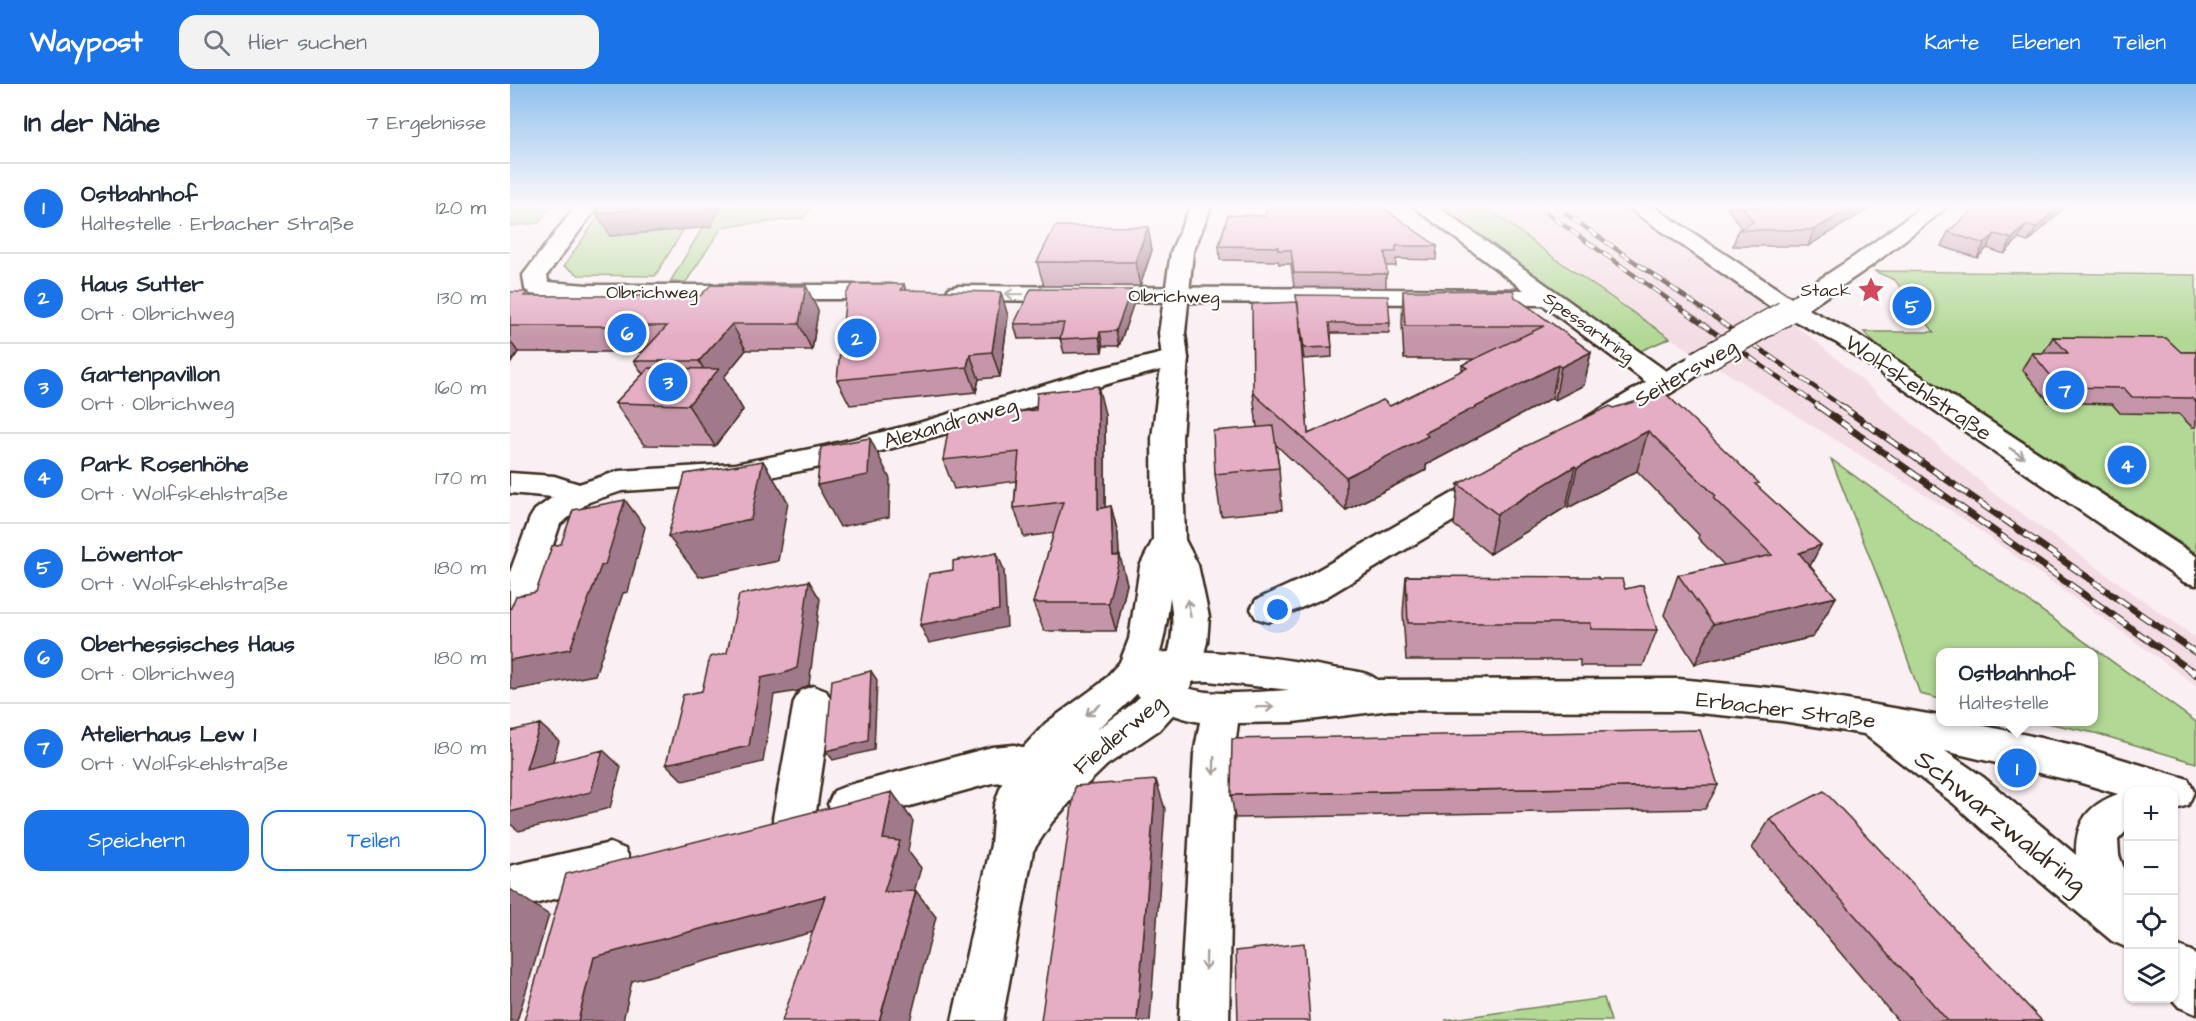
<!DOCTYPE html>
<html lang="de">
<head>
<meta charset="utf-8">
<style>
	:root { --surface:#fff; --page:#f2f2f3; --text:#1f2937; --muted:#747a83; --line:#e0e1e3; --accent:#1a73e8 }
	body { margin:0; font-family:"Architects Daughter",sans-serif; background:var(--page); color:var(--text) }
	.controls { position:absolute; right:18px; bottom:18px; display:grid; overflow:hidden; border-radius:12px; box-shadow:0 2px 4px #0004 }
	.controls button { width:54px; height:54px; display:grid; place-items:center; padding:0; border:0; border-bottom:2px solid var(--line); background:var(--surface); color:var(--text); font:30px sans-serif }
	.you { position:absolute; left:768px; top:526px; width:21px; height:21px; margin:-15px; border:4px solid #fff; border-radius:50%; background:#1a73e8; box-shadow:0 0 0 9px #1a73e833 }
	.badge { display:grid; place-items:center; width:39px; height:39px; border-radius:50%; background:var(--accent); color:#fff; font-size:20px; font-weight:700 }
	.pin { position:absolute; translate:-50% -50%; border:3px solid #fff; box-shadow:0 2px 6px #0006 }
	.popup { position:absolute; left:1426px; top:564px; width:162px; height:78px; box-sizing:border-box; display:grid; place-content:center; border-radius:12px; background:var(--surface); filter:drop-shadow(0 2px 4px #0005); font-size:20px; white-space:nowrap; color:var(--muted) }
	.popup b { font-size:22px; color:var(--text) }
	.popup::after { content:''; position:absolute; left:50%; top:100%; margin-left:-12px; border:12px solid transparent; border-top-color:var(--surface) }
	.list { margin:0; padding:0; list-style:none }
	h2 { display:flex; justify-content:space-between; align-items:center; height:78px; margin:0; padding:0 24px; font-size:26px }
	h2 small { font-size:20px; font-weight:400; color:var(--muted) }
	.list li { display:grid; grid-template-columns:39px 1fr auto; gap:18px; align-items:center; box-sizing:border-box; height:90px; padding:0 24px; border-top:2px solid var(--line) }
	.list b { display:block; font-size:22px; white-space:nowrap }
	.list p { margin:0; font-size:20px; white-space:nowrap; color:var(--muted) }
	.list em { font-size:20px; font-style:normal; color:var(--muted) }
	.actions { display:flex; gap:12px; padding:18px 24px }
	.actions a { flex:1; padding:14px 0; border:2px solid var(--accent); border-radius:18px; text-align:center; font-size:21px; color:var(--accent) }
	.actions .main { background:var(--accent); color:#fff }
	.icon { flex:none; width:33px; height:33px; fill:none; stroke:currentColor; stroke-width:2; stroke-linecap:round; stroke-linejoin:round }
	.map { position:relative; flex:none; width:1686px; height:937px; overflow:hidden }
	header { display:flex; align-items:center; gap:36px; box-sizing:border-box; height:84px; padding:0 30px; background:var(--accent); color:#fff }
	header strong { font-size:28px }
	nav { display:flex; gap:33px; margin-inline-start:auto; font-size:21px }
	.search { width:420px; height:54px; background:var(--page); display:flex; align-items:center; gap:15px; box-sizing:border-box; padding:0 21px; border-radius:18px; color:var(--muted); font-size:22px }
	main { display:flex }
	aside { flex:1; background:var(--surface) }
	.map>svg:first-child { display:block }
	.built { fill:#f4dce5 }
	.green { fill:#b1d894; stroke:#768159; stroke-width:1.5 }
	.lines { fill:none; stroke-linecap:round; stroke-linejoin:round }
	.minor-casing { stroke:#3b2a1e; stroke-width:5 }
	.major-casing { stroke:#3b2a1e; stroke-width:5 }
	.minor { fill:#fff; fill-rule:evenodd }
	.major { fill:#fff; fill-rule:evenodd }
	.rail-far2-casing { stroke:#3b2a1e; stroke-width:4.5 }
	.rail-far1-casing { stroke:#3b2a1e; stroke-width:7 }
	.rail-casing { stroke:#3b2a1e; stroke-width:8 }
	.rail-far2 { stroke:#fff; stroke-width:3; stroke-dasharray:10; stroke-linecap:butt }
	.rail-far1 { stroke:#fff; stroke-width:4.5; stroke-dasharray:14; stroke-linecap:butt }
	.rail { stroke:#fff; stroke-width:6; stroke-dasharray:17; stroke-linecap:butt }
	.minor-bridge-casing { stroke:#3b2a1e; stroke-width:27; stroke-linecap:butt }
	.minor-bridge { stroke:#fff; stroke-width:24 }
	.wall { fill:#c596a9; stroke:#3b2a1e; stroke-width:1.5 }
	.shaded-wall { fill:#a07a8a; stroke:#3b2a1e; stroke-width:1.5 }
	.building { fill:#e5aec5; stroke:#3b2a1e; stroke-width:1.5 }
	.oneway { stroke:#a79f9a }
	.labels { text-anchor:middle; stroke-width:4.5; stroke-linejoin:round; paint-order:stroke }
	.far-poi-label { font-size:18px; fill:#3b2a1e; stroke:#fff; text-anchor:end }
	.far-street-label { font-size:18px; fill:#3b2a1e; stroke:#fff }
	.street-label { font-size:22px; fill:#3b2a1e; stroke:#fff }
	.near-street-label { font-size:27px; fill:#3b2a1e; stroke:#fff }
</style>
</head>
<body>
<header>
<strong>Waypost</strong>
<div class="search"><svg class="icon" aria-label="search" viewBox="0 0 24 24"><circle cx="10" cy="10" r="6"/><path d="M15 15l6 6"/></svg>Hier suchen</div>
<nav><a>Karte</a><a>Ebenen</a><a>Teilen</a></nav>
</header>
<main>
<aside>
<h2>In der Nähe<small>7 Ergebnisse</small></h2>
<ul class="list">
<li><span class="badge">1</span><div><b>Ostbahnhof</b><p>Haltestelle · Erbacher Straße</p></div><em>120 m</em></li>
<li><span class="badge">2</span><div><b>Haus Sutter</b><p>Ort · Olbrichweg</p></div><em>130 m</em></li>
<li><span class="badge">3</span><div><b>Gartenpavillon</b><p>Ort · Olbrichweg</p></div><em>160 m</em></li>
<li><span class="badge">4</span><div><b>Park Rosenhöhe</b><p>Ort · Wolfskehlstraße</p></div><em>170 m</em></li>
<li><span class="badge">5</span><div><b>Löwentor</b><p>Ort · Wolfskehlstraße</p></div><em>180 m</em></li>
<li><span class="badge">6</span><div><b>Oberhessisches Haus</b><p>Ort · Olbrichweg</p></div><em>180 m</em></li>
<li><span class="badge">7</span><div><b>Atelierhaus Lew 1</b><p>Ort · Wolfskehlstraße</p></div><em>180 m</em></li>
</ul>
<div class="actions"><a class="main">Speichern</a><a>Teilen</a></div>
</aside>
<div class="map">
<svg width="1686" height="937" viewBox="0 0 1686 937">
	<rect width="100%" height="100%" fill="#faeff3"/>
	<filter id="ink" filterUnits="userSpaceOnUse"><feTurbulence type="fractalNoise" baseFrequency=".0167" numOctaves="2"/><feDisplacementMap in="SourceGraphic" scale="12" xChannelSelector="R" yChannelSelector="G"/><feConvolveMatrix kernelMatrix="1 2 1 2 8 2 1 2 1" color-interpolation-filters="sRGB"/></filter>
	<g filter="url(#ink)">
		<path class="built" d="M970,123H1117L1302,254L1487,412L1686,554V601L1446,430L1160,254Z"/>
		<path class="green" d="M0,123H41L28,139L0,142Z
			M95,123L101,152L174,145L145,192L69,191L54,182Z
			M211,123H302L294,134L212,143L176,198H160L193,143H200Z
			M915,123H977L1043,173L1160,254L1119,272Z
			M1364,187L1686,191V469L1367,262L1354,248H1424L1385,196Z
			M1321,375L1686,638V679L1585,649L1532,638H1583V568H1430V615L1410,610L1374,509Z
			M1094,914L1101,937L935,936Z"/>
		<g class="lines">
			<defs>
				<path id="minor" d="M65,123H87L37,191L38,198L78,201H381L390,203L393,208L390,213L381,215H78L19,210L15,205L13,191Z
					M904,123H928L1156,287C1170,279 1181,269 1197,273L1201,279C1190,295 1117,334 1096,346L1086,349L1076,346L1072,340L1076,334L1136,298L1033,221L448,216L439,214L436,209L439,204L448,202L1014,206Z
					M1119,123H1144L1281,214L1345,172L1412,123H1435L1432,127L1361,182L1298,225L1345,249L1686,472V501L1674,498L1327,259L1281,235L1266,234L1263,229L1265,226L1123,127Z
					M665,266L674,268L678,274L674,280L604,298L427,352L315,382L225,400L112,407L79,418L50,440L18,535L12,545L0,549V488L20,434L25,426L43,413L0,409V389L44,392L69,400L109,387L225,380L315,362L409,339L584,286Z
					M984,389L995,392L999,399L995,406L816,513L758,538L746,534L741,525L746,516L792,495L973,392Z
					M672,567C723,568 773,574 823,584C837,586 857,587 867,596L1168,595L1272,605L1430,632V638H1456L1568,662L1678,695L1684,708L1678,721L1664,726V708H1618V745L1608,756L1609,771L1618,795V864L1602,857L1529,796L1443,719L1354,650L1272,637L1168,627L880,626L783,638L728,639L724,670L719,937H669L684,670L690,638C658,632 623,616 607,586L613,575L626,571L633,573L646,569ZM698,597L780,606C751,607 689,616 666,598ZM1435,667L1568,698L1608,710C1578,721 1565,738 1566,771L1473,693Z
					M303,602L316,607L322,618L305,734L299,748L284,753L269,748L263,734L284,618L290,607Z
					M504,661L536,669L542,682L536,695L522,700L504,697L482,699L339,739L324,733L318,720L324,707L339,701L482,663Z
					M100,759L115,765L122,780L115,795L100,801L0,826V782Z
					M1664,860L1681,867L1686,872V930L1669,923L1661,914H1664Z"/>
				<path id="major" d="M680,123H701L683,168L675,249L678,274L672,354L675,456L688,481L699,533L697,558L691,581L670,623L649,646L597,681L571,706L542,738L523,767L492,937H442L481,761L484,722L492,699L508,669L536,639L591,599L610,578L619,555L630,482L643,456L642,354L652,274L649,249L661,168ZM660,513C672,583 639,611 586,646C643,601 651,586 660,513Z"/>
			</defs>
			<use href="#minor" class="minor-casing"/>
			<use href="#major" class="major-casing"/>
			<use href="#minor" class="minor"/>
			<use href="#major" class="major"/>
			<defs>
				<path id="rail-far2" d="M1028,123L1310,323
					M1046,123L1333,323"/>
				<path id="rail-far1" d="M1308,322L1683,588
					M1331,322L1686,569"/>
				<path id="rail" d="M1681,586L1686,590"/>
			</defs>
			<use href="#rail-far2" class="rail-far2-casing"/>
			<use href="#rail-far1" class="rail-far1-casing"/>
			<use href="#rail" class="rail-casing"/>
			<use href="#rail-far2" class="rail-far2"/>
			<use href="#rail-far1" class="rail-far1"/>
			<use href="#rail" class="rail"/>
			<defs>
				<path id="minor-bridge" d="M1188,279L1275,229"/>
			</defs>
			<use href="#minor-bridge" class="minor-bridge-casing"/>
			<use href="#minor-bridge" class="minor-bridge"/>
		</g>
		<path class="wall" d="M1217,123H1362L1298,162H1223L1228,146L1231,144Z
			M1467,123H1555L1518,158L1508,155L1494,170L1477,164L1467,174L1431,162L1438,148Z
			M718,131L927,162L926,176L886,175V182H876V204L784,203L781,180H769L768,177L710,176L709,162Z
			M642,166L630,202H534L527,178Z
			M394,200L396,206L498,232L490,293L469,295L466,308L340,321L327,296Z
			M296,202L308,227L302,266H236L214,293L233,326L205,362L134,361L105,319L133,290L124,277L133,268H8L0,280V208L22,212H190Z
			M621,206L623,221L609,262H593L592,268L554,269L550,254L508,255L504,240Z
			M893,207L1005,213L1081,268L1074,301L1045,316L1042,314L916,381V386L836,426L766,361L769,384L772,426L711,432L705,390L747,343L743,309L787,218L786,211L880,239L879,249H821L822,273L794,275L789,240L798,350L880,322L952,287V281L965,275H894L892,239Z
			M1543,253L1671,268H1686V343H1682L1669,330L1610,329L1602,320L1539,318L1512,285L1522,269H1533Z
			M1103,324L1247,402L1311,461L1300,482L1326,513L1303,553L1185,580L1154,531L1168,491L1214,481L1188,454L1189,451L1127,387L1058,424L1056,423L980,470L944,441L948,400Z
			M595,330V423L601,422L608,450L609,472L617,500L606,547H534L523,519L544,449L514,453L504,424L506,397L444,405L433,376Z
			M896,492L1089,495L1115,505L1147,546L1133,582H1070V576H896L893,529Z
			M1208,701L1195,725L725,734L721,711Z
			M1260,735L1532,937H1388L1242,764Z"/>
		<path class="shaded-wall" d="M155,123H211L200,143L100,152L86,129Z
			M1342,123H1362L1298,162L1304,146Z
			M1548,123H1555L1518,158L1526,144Z
			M1516,141L1508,155L1494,170L1502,155Z
			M638,143L642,166L630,202L625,178Z
			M1485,150L1477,164L1467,174L1474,160Z
			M296,202L308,227L302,266L289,240Z
			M621,206L623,221L609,262L606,247Z
			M18,208L37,233L14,212Z
			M491,208L498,232L490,293L482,268Z
			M222,240L236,266L214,293L233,326L205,362L178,321L200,296L189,277Z
			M590,248L593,262L592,268L589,253Z
			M0,257L8,268L0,280Z
			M1081,268L1074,301L1045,316L1051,283Z
			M460,270L469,295L466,308L457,283Z
			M1048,281L1042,314L916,381V386L836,426V393L915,349Z
			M588,302L595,330V453L588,425Z
			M1138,347L1127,387L1058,424L1067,384Z
			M360,354L380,395L379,433L330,443L307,401Z
			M253,377L278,418L268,477L189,493L158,452Z
			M1065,382L1056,423L980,470L987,430Z
			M115,416L135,443L118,508L113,509L85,591L4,606L0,603V576Z
			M601,422L608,450L609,474L610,472L617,500L606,547L598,519L603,472Z
			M1311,461L1290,501L1289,469Z
			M487,469L494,486L497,543L419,559L410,541Z
			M299,497L310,515L299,601L288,607L264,611L253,678L173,697L156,680L251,594Z
			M1326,513L1303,553L1185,580L1203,540Z
			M361,587L367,596L364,666L323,676L316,667Z
			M30,640L49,657L36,701L16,685Z
			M93,666L111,683L100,724L9,747L0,740V728Z
			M646,696L655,725L640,937H627Z
			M382,708L403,737L398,767L411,784L396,835L374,808L373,755Z
			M0,805L39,831L7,937H0Z
			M406,807L426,833L400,937H369Z
			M315,812L340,838L122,897L113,937H68L84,873Z"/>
		<path class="building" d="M91,123H155L86,129Z
			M757,123H872L927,162H886V168H875L877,190L784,189L781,166H768V163L709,162L718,131L755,132Z
			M1232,123H1342L1304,146H1228L1243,138Z
			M1467,123H1548L1526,144L1516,141L1502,155L1485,150L1474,160L1438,148Z
			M545,142L638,143L625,178H527Z
			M343,200H394L391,206L491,208L482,268L460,270L457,283L327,296L336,210Z
			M201,201L296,202L289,240H222L189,277H124L157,242H0V208H18L14,212H190Z
			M521,205L621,206L606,247L590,248L589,253L550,255L554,239L504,240Z
			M1003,206L1005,213L1081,268L1051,283L1048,281L915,349L918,352L836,393L743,309L742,220L788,218L798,350L873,316L880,322L957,284L952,281L1034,242H895L893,207Z
			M786,211L878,212L880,239H819L822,263L794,264Z
			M1543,253L1656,254L1671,268H1686V318L1681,314L1622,313L1614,304L1550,303L1522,269H1558Z
			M139,284L209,285L178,321L105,319Z
			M588,302V425L601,422L603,472H610L598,519H523L553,418L504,424L509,368L433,376L440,335L526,326L527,309Z
			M1155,309L1249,399L1245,400L1311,461L1289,469L1326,513L1203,540L1168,491L1262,471L1203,414L1206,412L1138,347L1067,384L1065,382L987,430L948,400L1014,363L1100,322L1103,324Z
			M763,342L769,384L705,390L703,347Z
			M360,354L358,391L307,401L311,363Z
			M253,377L241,435L158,452L175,390Z
			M115,416L95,481L91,482L60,565L0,576V526L6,512L26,508L42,462L51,460L63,426Z
			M487,469L489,526L410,541L419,490L443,486V477Z
			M896,492L1088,493L1089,495H1112L1115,505L1133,501L1147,546L1081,545V539H898Z
			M299,497L287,584L275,589L251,594L239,662L156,680L173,611L192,607L200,573L217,569L229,511Z
			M361,587L358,657L316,667L322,596Z
			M30,640L16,685L93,666L81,708L0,728V695L1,692H0V647Z
			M1190,646L1208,701L721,711L722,655Z
			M646,696L627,937H531L565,702Z
			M1314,707L1532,937H1438L1260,735Z
			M382,708L373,755L390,757L374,808L406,807L369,937H272L315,812L84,873L68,937H14L56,790Z
			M794,859L800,937H728L726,867Z"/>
		<defs><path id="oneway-shaft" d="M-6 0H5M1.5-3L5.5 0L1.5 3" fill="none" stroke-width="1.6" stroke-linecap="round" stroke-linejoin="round" transform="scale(1.5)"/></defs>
		<g class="oneway">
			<use href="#oneway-shaft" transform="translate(504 210) rotate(-179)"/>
			<use href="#oneway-shaft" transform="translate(1507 369) rotate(34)"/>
			<use href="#oneway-shaft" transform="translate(679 524) rotate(-100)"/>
			<use href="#oneway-shaft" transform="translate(755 623) rotate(-1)"/>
			<use href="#oneway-shaft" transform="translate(583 626) rotate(143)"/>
			<use href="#oneway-shaft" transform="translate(704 682) rotate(92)"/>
			<use href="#oneway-shaft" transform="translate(696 877) rotate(92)"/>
		</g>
	</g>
	<linearGradient id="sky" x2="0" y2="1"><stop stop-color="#90c1ee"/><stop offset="0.48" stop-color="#fdf8fa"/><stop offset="1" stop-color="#fdf8fa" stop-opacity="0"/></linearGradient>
	<rect width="1686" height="254" fill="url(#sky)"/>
	<defs>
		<symbol id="sight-bare" viewBox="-9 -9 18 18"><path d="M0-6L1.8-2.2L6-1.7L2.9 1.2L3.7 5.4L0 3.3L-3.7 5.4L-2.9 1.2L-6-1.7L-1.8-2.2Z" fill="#d1495b" stroke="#fff" stroke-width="2.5" paint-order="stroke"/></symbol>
	</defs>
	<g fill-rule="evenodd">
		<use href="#sight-bare" x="1342" y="187" width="38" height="38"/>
	</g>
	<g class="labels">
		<g class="far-poi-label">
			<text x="1341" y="212">Stack</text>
		</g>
		<g class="far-street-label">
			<text x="142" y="214">Olbrichweg</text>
			<text transform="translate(664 212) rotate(1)" y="6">Olbrichweg</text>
			<text transform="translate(1079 243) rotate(36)" y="6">Spessartring</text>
		</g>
		<g class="street-label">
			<text transform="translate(1175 288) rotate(-30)" y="8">Seitersweg</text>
			<text transform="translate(1409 303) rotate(34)" y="8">Wolfskehlstraße</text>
			<text transform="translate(440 338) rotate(-16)" y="8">Alexandraweg</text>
			<text transform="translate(1276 625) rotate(7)" y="8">Erbacher Straße</text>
			<text transform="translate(608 650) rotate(-40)" y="8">Fiedlerweg</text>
		</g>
		<g class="near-street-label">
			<text transform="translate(1491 737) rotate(39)" y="9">Schwarzwaldring</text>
		</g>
	</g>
</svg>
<div class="controls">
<button>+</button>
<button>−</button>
<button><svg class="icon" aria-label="locate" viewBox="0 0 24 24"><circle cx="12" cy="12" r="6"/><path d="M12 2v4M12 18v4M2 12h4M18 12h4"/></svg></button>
<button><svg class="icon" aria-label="layers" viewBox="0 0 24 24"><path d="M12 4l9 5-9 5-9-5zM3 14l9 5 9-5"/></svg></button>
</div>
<div class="you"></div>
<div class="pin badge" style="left:1507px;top:684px">1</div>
<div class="popup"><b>Ostbahnhof</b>Haltestelle</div>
<div class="pin badge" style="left:347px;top:254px">2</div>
<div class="pin badge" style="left:158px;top:298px">3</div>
<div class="pin badge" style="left:1617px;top:381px">4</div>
<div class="pin badge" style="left:1402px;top:222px">5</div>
<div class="pin badge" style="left:117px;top:249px">6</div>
<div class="pin badge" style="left:1555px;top:306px">7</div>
</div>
</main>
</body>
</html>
